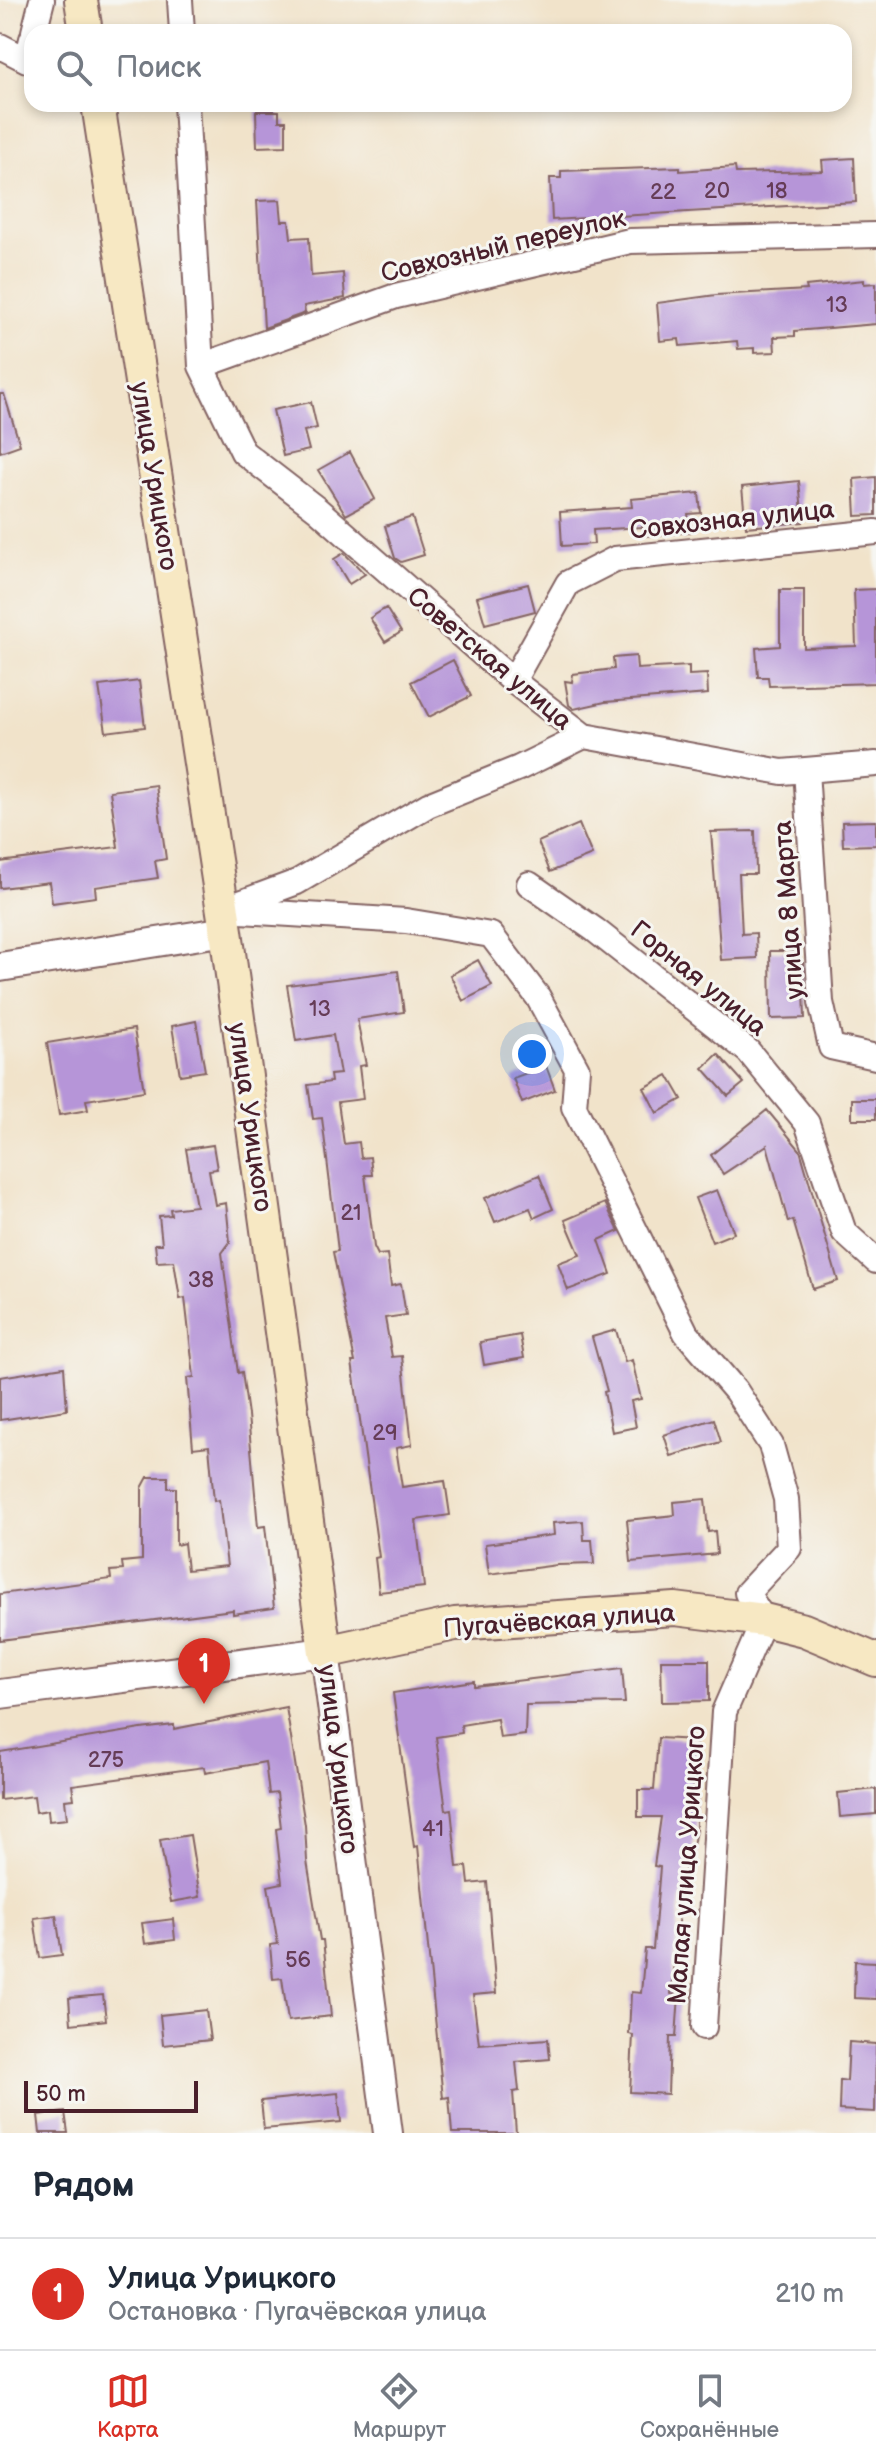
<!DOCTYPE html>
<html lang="ru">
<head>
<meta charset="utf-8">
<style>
	:root { --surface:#fff; --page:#f2f2f3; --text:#1f2937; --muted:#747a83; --line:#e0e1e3; --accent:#d93025 }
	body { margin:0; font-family:"Balsamiq Sans",sans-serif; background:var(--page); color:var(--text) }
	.scale { position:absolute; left:24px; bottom:20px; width:174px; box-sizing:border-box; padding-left:8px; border:4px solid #4a1f2b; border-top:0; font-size:22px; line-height:28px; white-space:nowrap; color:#4a1f2b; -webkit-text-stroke:6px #f6f6f2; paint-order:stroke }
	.you { position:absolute; left:532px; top:1054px; width:28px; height:28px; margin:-20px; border:6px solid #fff; border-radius:50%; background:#1a73e8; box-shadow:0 0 0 12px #1a73e833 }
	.badge { display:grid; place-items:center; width:52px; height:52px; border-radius:50%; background:var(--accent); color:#fff; font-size:26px; font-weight:700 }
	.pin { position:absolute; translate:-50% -66px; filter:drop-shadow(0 2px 4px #0008) }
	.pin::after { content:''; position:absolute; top:42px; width:28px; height:24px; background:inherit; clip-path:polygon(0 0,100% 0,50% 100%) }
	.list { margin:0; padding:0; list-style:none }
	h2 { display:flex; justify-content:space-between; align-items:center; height:104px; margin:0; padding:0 32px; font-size:34px }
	h2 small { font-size:26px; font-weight:400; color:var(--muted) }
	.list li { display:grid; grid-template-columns:52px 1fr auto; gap:24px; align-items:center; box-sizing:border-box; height:112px; padding:0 32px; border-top:2px solid var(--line) }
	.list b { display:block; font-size:30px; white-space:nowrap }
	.list p { margin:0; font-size:26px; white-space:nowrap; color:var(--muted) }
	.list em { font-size:26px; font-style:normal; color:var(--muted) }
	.icon { flex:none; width:44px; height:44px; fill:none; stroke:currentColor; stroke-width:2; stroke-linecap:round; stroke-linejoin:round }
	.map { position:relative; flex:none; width:876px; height:2133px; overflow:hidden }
	.search { position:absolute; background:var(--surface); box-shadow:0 4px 12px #0003; left:24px; right:24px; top:24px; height:88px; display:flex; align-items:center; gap:20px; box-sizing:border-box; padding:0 28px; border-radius:24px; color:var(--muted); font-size:30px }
	.sheet { height:216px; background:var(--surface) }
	nav { display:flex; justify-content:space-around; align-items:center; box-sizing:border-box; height:112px; border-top:2px solid var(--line); background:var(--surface); font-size:22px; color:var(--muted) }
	nav a { display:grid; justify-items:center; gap:4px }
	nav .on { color:var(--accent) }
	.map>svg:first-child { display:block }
	.building { fill:#b695d8 }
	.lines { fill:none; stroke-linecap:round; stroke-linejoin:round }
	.minor-casing { stroke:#846463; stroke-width:28 }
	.tertiary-casing { stroke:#846463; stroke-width:32 }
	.secondary-casing { stroke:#846463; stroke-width:36 }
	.minor { stroke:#fff; stroke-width:24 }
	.tertiary { stroke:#fff; stroke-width:28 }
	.secondary { stroke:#f7e8c3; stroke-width:32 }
	.labels { text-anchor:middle; stroke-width:6; stroke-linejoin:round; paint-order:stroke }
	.number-label { font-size:22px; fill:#653c56 }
	.street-label { font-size:26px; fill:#4a1f2b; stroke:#f6f6f2 }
</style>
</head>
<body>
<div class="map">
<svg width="876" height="2133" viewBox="0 0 876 2133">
	<rect width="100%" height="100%" fill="#f6f6f2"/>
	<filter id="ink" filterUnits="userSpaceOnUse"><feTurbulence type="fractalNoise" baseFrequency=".0125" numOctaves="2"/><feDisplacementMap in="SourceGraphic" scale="16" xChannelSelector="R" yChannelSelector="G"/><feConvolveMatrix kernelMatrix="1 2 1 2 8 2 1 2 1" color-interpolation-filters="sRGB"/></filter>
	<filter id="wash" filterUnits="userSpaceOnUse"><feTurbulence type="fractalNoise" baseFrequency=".006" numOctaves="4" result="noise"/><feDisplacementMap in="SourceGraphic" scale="32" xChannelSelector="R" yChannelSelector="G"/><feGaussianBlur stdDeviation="1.8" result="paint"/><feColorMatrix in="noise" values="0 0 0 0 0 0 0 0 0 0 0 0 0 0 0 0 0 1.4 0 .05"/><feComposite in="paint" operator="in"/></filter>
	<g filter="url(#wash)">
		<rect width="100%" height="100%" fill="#f1e3ca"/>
		<g id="blocks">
			<path class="building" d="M256,111H279V121H286V146L257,147Z
				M854,158L856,202L552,220L550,178H561V171L680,167V171L735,167L736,173L823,171L822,160Z
				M280,200L282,221H289L291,238L309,237L311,276L343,273L345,298L304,306L305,313L264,328L257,201Z
				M864,280V284L876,283V324L795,331V336L774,337L775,352L754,353V348L738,349L737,341L680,346L679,339L660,341L657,303L716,295L807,290L806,286Z
				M0,394H4L20,445L0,452Z
				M311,402L317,428L304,431L309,450L283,456L273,410Z
				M350,452L375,499L346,515L318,470Z
				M876,477V515L856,516L854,479Z
				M799,481L803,522L746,527L742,487Z
				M699,493L701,513L688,514L690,532L644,536L643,527L593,530L594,544L562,546L560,512L632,507L631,499Z
				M412,517L424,555L401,562L395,558L385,526Z
				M344,553L365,574L349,584L334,559Z
				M528,584L535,611L485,624L477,597Z
				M876,589V683L769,686L768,677H758L756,648L780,646V590H804V648L856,646L854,590Z
				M386,608L401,632L385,642L370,618Z
				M636,656L637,669L689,666V675L707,674L708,694L605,702L574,709L569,705L565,681L572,682L573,674L614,669L613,658Z
				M453,660L471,696L429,717L411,682Z
				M139,681L145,727L106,732L99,686Z
				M156,785L166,859L155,861L158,878L95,887L96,897L52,903L49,882L0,888V862L118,847L110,791Z
				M876,821V845L843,846L842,822Z
				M579,824L592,855L550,872L538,842Z
				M755,831L756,874H739L742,934L756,933L757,958L721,960L711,832Z
				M770,951H793V963H803L805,1018L771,1019Z
				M478,960L492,986L463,1001L450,975Z
				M398,971L404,1012L357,1019L366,1065L359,1066L363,1099L338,1102L344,1144L359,1142L361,1158L370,1157L372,1175H365L374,1247L378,1255L387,1254L391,1286L401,1284L406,1315L385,1318L392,1357L402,1356L412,1445L396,1448L402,1487L445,1481L450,1515L416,1520L424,1587L379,1592L375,1558L379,1557L352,1362H355L333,1252L338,1251L322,1118L313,1119L308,1085L331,1082L330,1075L340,1074L333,1035L296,1041L287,985Z
				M196,1021L205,1071L180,1075L172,1026Z
				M134,1029L144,1091L86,1100L88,1110L59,1115L47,1043Z
				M718,1054L744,1083L728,1096L703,1068Z
				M546,1066L555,1090L522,1103L513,1078Z
				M668,1075L682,1099L657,1113L644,1088Z
				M852,1099H876V1119H852Z
				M767,1110L800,1150L838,1281L813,1289L793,1220L788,1222L767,1145L723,1174L711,1155Z
				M213,1145L217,1169L209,1170L215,1205L226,1203L230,1242L222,1253L238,1373L242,1372L248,1415L258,1527L265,1526L274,1608L233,1614V1610L0,1640V1594L111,1579L110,1571L123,1570L122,1562L142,1560V1488L148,1477H168V1488H176V1545L184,1543L187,1570L227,1566L219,1500L214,1501L209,1446L193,1448L187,1378L194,1377L185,1298L180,1299L174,1261L157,1262L155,1244H162L159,1216L171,1215L170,1209L196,1206L186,1149Z
				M539,1175L553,1209L534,1218L530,1208L495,1222L485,1198Z
				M717,1190L734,1233L712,1242L695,1198Z
				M605,1203L619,1231L599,1240L611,1274L568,1290L558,1263L580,1255L565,1220Z
				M616,1330L625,1362L632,1360L641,1399L631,1401L636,1427L612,1432L604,1392L607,1391L592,1337Z
				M520,1335L524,1358L484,1365L480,1342Z
				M64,1367L67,1410L0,1420V1377Z
				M714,1419L721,1442L671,1456L664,1435Z
				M705,1499L708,1532L715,1531L717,1554L631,1562L627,1520L675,1515L674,1502Z
				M583,1521L584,1540H592L594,1564L557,1565L489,1574L485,1544L554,1535L553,1523Z
				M661,1660H709V1701L662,1702Z
				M622,1668L625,1703L526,1705L525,1735L500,1738L497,1719L461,1725L462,1733L436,1737L446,1810L451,1809L457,1867L467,1866L469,1884L487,1882L496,1993L473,1995L479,2044L548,2039L550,2059L516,2062L519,2091L513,2092L516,2133H452L449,2097L443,2098L418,1846L414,1847L393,1693L474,1681V1686Z
				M286,1707L305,1825L307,1861L320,1940H323L331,2016L288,2021L282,1978L273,1979L270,1945L278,1944L268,1886L282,1883L276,1829L281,1828L277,1793L269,1794L265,1762L205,1773L204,1767L72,1785L74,1799L65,1800L67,1819L49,1821L48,1810L36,1812L34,1796L0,1800V1752L141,1729L174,1725V1729Z
				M658,1738L696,1740L692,1790H696V1830L688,1871L685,1870L677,1930L671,1994L679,1995L676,2037H670L668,2094L630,2092L633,2035L629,2034L631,1992L641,1993L645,1949H653L660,1867L654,1866L661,1817H638V1790H654Z
				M876,1789V1814L840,1817L838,1793Z
				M190,1835L200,1897L171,1902L160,1840Z
				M56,1915L62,1955L40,1958L34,1918Z
				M173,1919L175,1940L145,1944L142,1923Z
				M855,1961L876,1962V1999L854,1998Z
				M103,1995L106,2020L71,2024L69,1998Z
				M206,2010L210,2040L163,2045L160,2015Z
				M849,2042L876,2044L875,2112L839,2110L840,2080L847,2081Z
				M338,2093L341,2122L264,2129L261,2101Z
				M65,2112L68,2133H40L38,2115Z"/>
		</g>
	</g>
	<g filter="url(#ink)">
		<use href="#blocks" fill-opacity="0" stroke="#846463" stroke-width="2"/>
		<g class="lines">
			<defs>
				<path id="minor" d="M180,0L182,32
					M34,32L42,0
					M0,46L27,60L32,39
					M186,104L201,366L243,452L318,510L513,681L584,736L782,772L876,764
					M201,366L396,296L630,241L876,235
					M513,681L568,583L615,559L876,532
					M806,770L821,1002L831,1047L876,1057
					M529,884L595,930L748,1051L807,1123L844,1232L876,1261
					M232,906L297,882L428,805L519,768L584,736
					M223,910L406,921L491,935L538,997L577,1069L574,1107L686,1333L736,1391L771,1445L786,1499L789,1548L747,1593L764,1620L724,1712L704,2027"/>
				<path id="tertiary" d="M0,967L226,931
					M0,1694L325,1652L388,2133"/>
				<path id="secondary" d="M81,0L86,32
					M98,104L226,931L325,1652L455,1624L675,1609L764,1620L804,1630L876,1660"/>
			</defs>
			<use href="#minor" class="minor-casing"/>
			<use href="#tertiary" class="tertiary-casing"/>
			<use href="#secondary" class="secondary-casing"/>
			<use href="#minor" class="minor"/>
			<use href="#tertiary" class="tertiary"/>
			<use href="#secondary" class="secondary"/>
		</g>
	</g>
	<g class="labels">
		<g class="number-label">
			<text x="717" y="198">20</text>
			<text x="777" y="198">18</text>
			<text x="663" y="199">22</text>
			<text x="837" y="312">13</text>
			<text x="320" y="1016">13</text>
			<text x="351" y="1220">21</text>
			<text x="201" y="1287">38</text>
			<text x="385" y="1440">29</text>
			<text x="106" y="1767">275</text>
			<text x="433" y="1836">41</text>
			<text x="298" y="1967">56</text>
		</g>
		<g class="street-label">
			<text transform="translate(503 245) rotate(-13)" y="9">Совхозный переулок</text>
			<text transform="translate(155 476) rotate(81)" y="9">улица Урицкого</text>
			<text transform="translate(732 519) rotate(-6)" y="9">Совхозная улица</text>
			<text transform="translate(490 658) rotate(40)" y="9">Советская улица</text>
			<text transform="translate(788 910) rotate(-94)" y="9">улица 8 Марта</text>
			<text transform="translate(699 978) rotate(39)" y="9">Горная улица</text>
			<text transform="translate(251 1117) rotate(82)" y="9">улица Урицкого</text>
			<text transform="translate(559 1620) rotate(-4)" y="9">Пугачёвская улица</text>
			<text transform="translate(339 1759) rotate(83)" y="9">улица Урицкого</text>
			<text transform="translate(686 1865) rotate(-86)" y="9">Малая улица Урицкого</text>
		</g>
	</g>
</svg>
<div class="scale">50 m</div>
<div class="you"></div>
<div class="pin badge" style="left:204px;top:1704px">1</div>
<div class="search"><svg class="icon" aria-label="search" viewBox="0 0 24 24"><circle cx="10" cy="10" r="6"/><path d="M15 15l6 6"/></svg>Поиск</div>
</div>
<section class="sheet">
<h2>Рядом<small></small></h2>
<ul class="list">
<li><span class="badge">1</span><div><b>Улица Урицкого</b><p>Остановка · Пугачёвская улица</p></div><em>210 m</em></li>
</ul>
</section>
<nav>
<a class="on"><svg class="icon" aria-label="map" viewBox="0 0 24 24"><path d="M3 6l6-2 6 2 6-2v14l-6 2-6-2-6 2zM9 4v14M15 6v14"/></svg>Карта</a>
<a><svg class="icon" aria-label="directions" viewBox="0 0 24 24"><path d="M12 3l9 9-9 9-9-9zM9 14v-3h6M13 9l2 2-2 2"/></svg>Маршрут</a>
<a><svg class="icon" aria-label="saved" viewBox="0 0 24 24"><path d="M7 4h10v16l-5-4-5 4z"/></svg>Сохранённые</a>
</nav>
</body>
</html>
